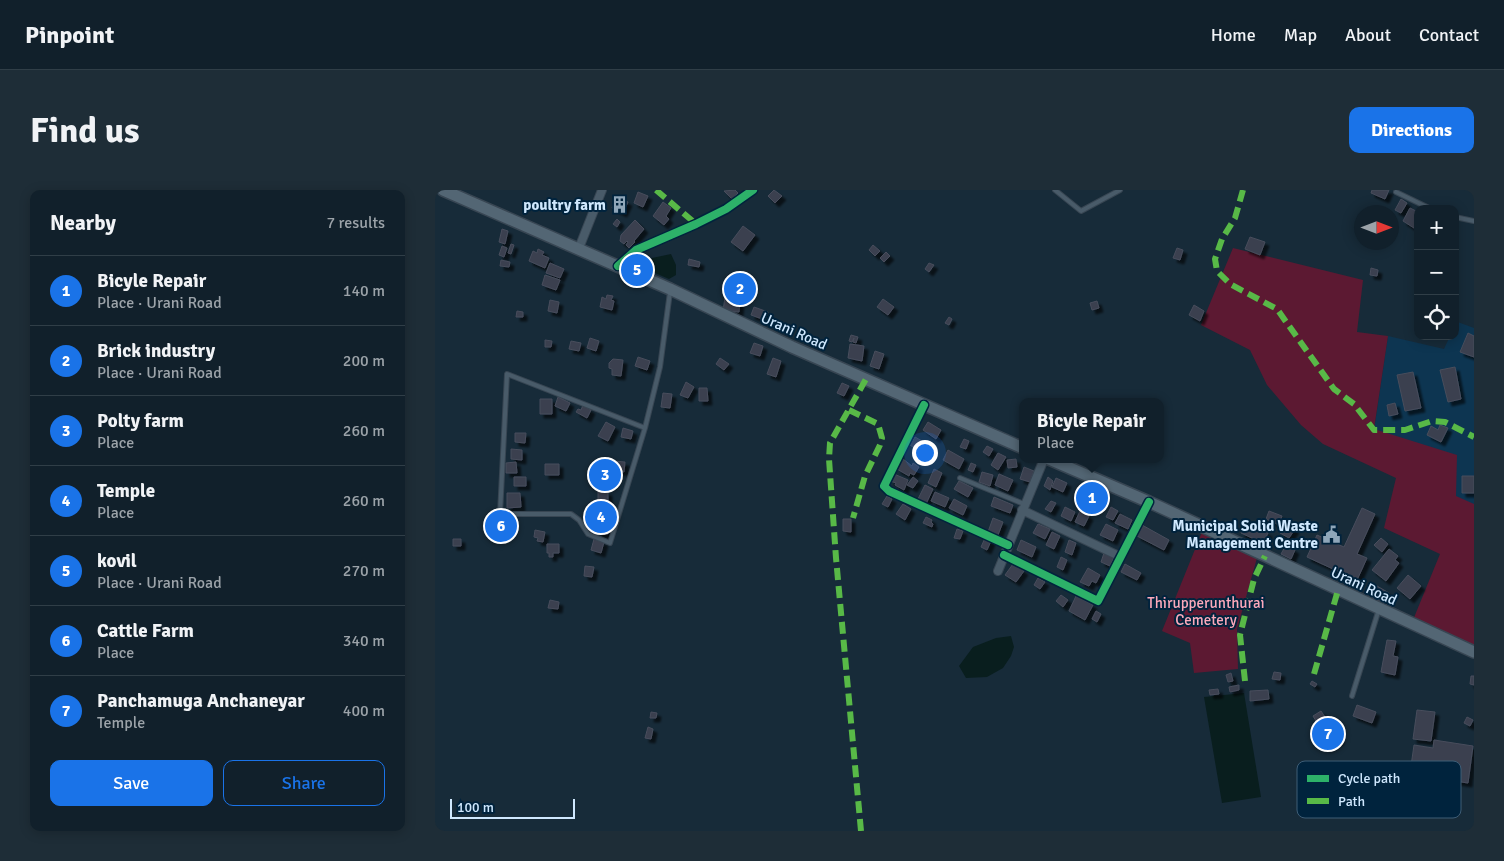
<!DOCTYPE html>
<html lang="en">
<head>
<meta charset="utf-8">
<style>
	:root { --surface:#11202b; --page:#1e2d37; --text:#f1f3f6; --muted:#9ca3a9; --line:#303e47; --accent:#1a73e8 }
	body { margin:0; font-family:Signika,sans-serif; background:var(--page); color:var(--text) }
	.controls { position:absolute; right:15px; top:15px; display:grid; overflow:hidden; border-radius:10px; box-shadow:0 2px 12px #0003 }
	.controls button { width:45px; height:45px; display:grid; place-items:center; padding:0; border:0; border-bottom:1px solid var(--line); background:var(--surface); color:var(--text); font:25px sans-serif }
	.compass { position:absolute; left:919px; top:15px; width:45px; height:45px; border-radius:50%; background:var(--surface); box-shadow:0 2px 12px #0003; rotate:90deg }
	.scale { position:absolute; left:15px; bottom:12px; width:125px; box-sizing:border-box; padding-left:5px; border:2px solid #cfe8fe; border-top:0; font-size:14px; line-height:18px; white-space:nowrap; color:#cfe8fe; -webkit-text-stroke:4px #00233d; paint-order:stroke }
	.you { position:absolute; left:489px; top:262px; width:18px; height:18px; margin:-12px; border:4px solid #fff; border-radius:50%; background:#1a73e8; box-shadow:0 0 0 8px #1a73e833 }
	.badge { display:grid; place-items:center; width:32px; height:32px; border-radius:50%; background:var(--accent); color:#fff; font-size:16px; font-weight:700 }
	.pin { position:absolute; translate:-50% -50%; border:2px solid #fff; box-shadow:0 1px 5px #0006 }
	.popup { position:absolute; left:584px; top:208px; width:145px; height:65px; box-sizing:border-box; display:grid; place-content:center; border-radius:10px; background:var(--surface); filter:drop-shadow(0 1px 4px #0005); font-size:16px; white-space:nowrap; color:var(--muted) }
	.popup b { font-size:19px; color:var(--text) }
	.popup::after { content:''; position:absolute; left:50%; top:100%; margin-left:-10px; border:10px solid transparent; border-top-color:var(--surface) }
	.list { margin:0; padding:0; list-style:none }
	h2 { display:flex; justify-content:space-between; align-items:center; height:65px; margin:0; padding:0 20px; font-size:21px }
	h2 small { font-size:16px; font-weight:400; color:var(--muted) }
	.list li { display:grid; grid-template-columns:32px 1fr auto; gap:15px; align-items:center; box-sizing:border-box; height:70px; padding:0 20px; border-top:1px solid var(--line) }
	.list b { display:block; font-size:19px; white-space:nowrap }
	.list p { margin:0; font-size:16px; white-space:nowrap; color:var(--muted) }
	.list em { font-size:16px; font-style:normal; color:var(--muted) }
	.actions { display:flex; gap:10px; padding:15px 20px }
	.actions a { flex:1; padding:11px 0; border:1px solid var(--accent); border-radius:10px; text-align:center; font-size:18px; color:var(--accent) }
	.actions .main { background:var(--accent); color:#fff }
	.icon { flex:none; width:28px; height:28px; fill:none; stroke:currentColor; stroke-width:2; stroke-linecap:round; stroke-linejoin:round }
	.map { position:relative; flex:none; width:1039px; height:641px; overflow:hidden; border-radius:10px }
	header { display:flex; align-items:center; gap:30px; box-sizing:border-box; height:70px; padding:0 25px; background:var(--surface); border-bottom:1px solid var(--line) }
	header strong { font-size:24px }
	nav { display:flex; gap:28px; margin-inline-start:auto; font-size:18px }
	.intro { display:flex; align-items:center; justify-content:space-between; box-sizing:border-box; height:120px; padding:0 30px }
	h1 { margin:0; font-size:35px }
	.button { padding:12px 22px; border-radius:10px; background:var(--accent); color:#fff; font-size:18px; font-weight:700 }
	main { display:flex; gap:30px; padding:0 30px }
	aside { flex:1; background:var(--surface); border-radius:10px; box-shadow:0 2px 12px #0003 }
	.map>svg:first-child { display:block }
	.built { fill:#0d3551 }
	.green { fill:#5c1932 }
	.water { fill:#091e1e }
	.building { fill:#3a404f; stroke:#484d5c; filter:url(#shadow) }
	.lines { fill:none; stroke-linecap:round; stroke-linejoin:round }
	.service-casing { stroke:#384653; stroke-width:6 }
	.minor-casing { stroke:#384653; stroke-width:10 }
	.primary-casing { stroke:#384653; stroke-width:14 }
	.service { stroke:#495b69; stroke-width:4 }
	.minor { stroke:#495b69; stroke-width:8 }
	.primary { stroke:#536674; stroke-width:11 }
	.quiet { stroke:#58b947; stroke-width:6; stroke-dasharray:12 6; stroke-linecap:butt }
	.cycleway-casing { stroke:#00233d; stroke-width:11 }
	.cycleway { stroke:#2db169; stroke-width:8 }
	.labels { text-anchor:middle; stroke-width:4; stroke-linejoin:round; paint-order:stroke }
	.poi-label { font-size:15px; font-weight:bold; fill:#cfe8fe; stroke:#00233d; text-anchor:end }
	.street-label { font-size:15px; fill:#cfe8fe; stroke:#00233d }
	.park-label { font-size:15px; fill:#fca9bb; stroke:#00233d }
	.key { fill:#00233d; stroke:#3e5e77; stroke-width:1 }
	.key-label { font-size:14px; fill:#cfe8fe }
</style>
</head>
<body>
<header>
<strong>Pinpoint</strong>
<nav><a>Home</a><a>Map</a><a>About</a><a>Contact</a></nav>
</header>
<div class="intro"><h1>Find us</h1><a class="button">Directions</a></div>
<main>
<aside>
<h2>Nearby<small>7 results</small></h2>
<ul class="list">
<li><span class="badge">1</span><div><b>Bicyle Repair</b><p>Place · Urani Road</p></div><em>140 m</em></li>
<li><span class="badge">2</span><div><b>Brick industry</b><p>Place · Urani Road</p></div><em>200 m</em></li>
<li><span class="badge">3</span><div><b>Polty farm</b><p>Place</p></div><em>260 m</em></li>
<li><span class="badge">4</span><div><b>Temple</b><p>Place</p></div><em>260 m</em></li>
<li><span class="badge">5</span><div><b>kovil</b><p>Place · Urani Road</p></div><em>270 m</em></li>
<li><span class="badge">6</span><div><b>Cattle Farm</b><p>Place</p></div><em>340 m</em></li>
<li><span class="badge">7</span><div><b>Panchamuga Anchaneyar</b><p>Temple</p></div><em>400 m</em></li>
</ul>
<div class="actions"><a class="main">Save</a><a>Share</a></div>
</aside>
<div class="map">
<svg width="1039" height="641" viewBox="0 0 1039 641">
	<defs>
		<filter id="shadow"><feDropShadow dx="4" dy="4" stdDeviation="1" flood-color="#0009"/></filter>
	</defs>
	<rect width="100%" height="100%" fill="#172b39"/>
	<path class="built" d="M1020,131L1039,138V337L939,240L953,146L1009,159L1015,146H1020Z"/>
	<path class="green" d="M798,58L928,90L922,142L953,146L939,239L1022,265L1021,306L1039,314V456L978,430L1005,364L949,338L961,288L888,254L866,235L832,195L815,160L766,135Z
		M767,342L822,368L802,439L803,479L759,483L755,453L727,441Z"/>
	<path class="water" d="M236,64L241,75V85L234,89L220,83L216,73L217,68Z
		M576,446L579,457L576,466L568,478L552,487L531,488L524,476L538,457L561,448Z
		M809,503L826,607L787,613L769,507Z"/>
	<path class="building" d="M300,0L303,3L297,9L289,1Z
		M339,0L347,6L340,13L333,6Z
		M937,0H954L950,9L936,3Z
		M203,2L213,6L208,17L199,13Z
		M182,7L193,12L188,23L177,18Z
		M966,9L972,13L966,23L960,20Z
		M228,12L236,18L231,26L234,29L229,35L218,26Z
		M975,18L983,22V31L979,38L968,31Z
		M182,29L185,32L182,37L178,34Z
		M200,30L209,39L199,51L200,52L194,58L191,55L193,52L192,51L189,54L185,51L186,45Z
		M308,36L320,45L308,61L296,52Z
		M67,39L73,41L70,54L64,52Z
		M815,47L830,52L825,65L810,59Z
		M76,54L79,55L76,64L73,63Z
		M438,55L445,61L440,66L434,60Z
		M67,56L72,58L69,67L64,65Z
		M742,58L748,60L745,70L738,68Z
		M103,59L109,62L107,65L114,68L110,78L94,71L98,61L102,63Z
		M451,62L455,66L449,72L445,68Z
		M254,69L265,72L264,77L253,75Z
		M66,70L75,72L74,77L65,76Z
		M115,73L129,79L125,88L111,83Z
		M494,73L499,75L494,82L490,79Z
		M936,78L943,80L942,86L935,85Z
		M110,85L125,90L121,100L107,95Z
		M303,93H307L306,96H308V103H302Z
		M172,105L178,106L176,110L179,111L177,120L165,117L167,107L171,109Z
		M290,107L305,109L304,122L288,121Z
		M448,109L459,117L453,125L442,117Z
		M115,110L124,112L122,123L113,121Z
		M662,111L664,118L657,120L655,113Z
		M759,115L769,121L765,131L754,125Z
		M319,117L333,122L330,130L316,125Z
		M82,121L88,122V127H81Z
		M514,127L517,129L514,135L510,133Z
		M1033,143L1039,146V167L1025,162Z
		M416,145L423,147L421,153L418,152L419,148L417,152L414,151Z
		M155,148L164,151L161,161L152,158Z
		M110,150L117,151L116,157H110Z
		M136,151L146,153L144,161L134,159Z
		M319,153L328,156L325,166L315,163Z
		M415,154L429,156L427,171L413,168Z
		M440,161L449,164L444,179L435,176Z
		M203,167L215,171L212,180L200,176Z
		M285,168L294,174L289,180L281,174Z
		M338,168L346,171L341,187L332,184Z
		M178,169L188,170L186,186L177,185V179L174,178V173Z
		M1020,177L1026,209L1013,212L1005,180Z
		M978,182L986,218L970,221L962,185Z
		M251,192L259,197L253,208L245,205Z
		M407,193L414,196L409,206L402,203Z
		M264,198H272L273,211H264Z
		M228,203L237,204L235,218L226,217Z
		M123,207L135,213L131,221L120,216Z
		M105,209H117V224H105Z
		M960,213L963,224L954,226L952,215Z
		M148,215L156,220L152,228L141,222L143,219L146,220Z
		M171,232L180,237L173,251L163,246Z
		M493,232L506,240L501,249L488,240Z
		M1005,235L1013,238L1006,252L992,245L996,236L1003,240Z
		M188,238L198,241L196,249L186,247Z
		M80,243H91L90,253L80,252Z
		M480,247L494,255L488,264L475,255Z
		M529,249L534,251L531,259L525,257Z
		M552,256L558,259L554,266L548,262Z
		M76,259L87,260V270L76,269Z
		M513,260L529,269L524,279L508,270Z
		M563,263L571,267L563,280L556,275Z
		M468,269L477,276L478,273L484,277L479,285L475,283L474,286L462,279Z
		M581,269L582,277L573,278L572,270Z
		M178,271L190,272L189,282L177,280Z
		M81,272L82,283H71V273Z
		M536,273L541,275L538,282L533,280Z
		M110,274H124V285H110Z
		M589,277L599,281L595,292L585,289Z
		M499,279L507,283L501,297L493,293Z
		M168,280L175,283L173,288L166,286Z
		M547,282L558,285L555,296L544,292Z
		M459,284L473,290L469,300L460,295L461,293L455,291Z
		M564,284L578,290L573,301L560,295Z
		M1027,286H1039V303H1027Z
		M79,287H91V296H79Z
		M478,287L483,291L478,298L472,295Z
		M613,287L618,291L615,300L609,296Z
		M621,288L632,293L628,302L617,297Z
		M524,291L538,298L533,307L519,299Z
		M490,295L498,299L491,314L483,309Z
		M163,302H173V313L163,312Z
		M500,302L514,308L510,317L496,311Z
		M72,303H85L86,317L72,318Z
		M655,304L661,306L658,312L652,309Z
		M452,306L457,309L453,317L447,314Z
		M559,307L578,315L575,323L556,316Z
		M519,309L532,316L528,325L514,318Z
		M616,311L621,313L616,322L610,319Z
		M468,314L476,319L470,330L461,324Z
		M630,317L640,322L636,331L626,326Z
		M676,317L683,321L678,330L671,327Z
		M927,318L940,324L922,364L932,368L922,390L872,367L882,345L909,357Z
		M161,320L171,321V333H161Z
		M645,321L654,326L649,336L640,332Z
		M834,321L847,326L844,335L831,329Z
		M685,324L697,330L693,339L680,333Z
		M491,327L497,330L496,332L498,334L497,337L488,333Z
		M558,328L568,332L563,345L553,342Z
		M408,329H416V342L408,341Z
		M62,332H70V340H62Z
		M810,333L833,343L828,353L806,343Z
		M851,333L860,339L854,348L845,343Z
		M603,334L615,339L610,349L598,343Z
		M671,334L683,340L678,351L665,345Z
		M707,335L734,350L729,360L702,346Z
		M164,336H173V344H163Z
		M522,339L528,341L525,349L519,348Z
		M100,340L110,342L108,352L102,351L103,348L99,347Z
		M617,342L625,346L619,359L611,355Z
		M550,348L556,351L552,360L546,357Z
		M946,348L953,354L947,362L939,355Z
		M18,349H26V356H18Z
		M159,349L169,352L166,363L156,360Z
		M586,350L601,357L597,367L582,360Z
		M634,350L641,353L637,365L630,362Z
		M112,354H124V363H118V367H114V363H112Z
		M851,355L860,360L856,369L846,364Z
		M954,359L963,366L960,370L964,373L951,391L937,380Z
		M669,363L679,367L675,376L666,372Z
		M626,367L632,370L628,380L622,377Z
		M578,374L589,381L581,392L570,385Z
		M690,374L706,383L702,390L686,382Z
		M150,376L159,377L157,387L149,386Z
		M653,378L665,385L661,393L657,391L654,396L645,392Z
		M973,385L986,396L975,409L962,398Z
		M603,388L610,392L605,399L599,395Z
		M942,396L954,403L948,414L936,407Z
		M626,405L633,410L628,417L621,411Z
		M641,406L658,415L650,430L634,421Z
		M115,410L124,412L123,419L113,418Z
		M661,421L666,424L662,432L657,429Z
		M952,450L961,451L958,466L963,467L960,485L946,482Z
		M839,482L846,483L845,490L837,489Z
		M796,483L798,491L793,492L791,485Z
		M1036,486H1039V495L1035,494Z
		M877,491L882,494L880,497L875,494Z
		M804,495V500L795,502L794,497Z
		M783,499L784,504L775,505L774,500Z
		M833,500L834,509L815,511V501Z
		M922,515L941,522L937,533L918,526Z
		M982,520L1000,522L996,551L978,549Z
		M886,521L905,550L892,558L880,538L884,536L878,526Z
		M216,522L222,523L221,528H215Z
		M1032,527L1038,530L1035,536L1029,533Z
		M213,537L218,539L216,549L210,548Z
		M999,550L1038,556L1033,593L994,587L995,581L981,579V577L976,576L979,555L998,558Z"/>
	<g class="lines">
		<defs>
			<path id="service" d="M620,0L646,21L685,0
				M961,2L996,19
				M1020,27L1039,31
				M210,238L72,184L65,324H136L144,330L153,344L175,353L210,238L225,177L235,102
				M525,288L589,314
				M917,506L944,419"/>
			<path id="minor" d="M144,58L167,0
				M183,76L201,60L261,34L291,19L318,0
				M489,215L449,296L454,301L573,355
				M587,320L686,367
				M569,365L663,411L714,312
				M563,381L609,269"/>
			<path id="primary" d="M8,0L235,99L357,157L588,258
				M614,269L714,312L1039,462"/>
		</defs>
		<use href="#service" class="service-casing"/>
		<use href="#minor" class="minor-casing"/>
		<use href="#primary" class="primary-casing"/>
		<use href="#service" class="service"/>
		<use href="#minor" class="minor"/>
		<use href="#primary" class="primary"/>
		<path class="quiet" d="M221,0L261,34
			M808,0L800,28L787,49L780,69L782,81L795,94L842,119L899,199L919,214L939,240H970L997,231L1010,232L1039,247
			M414,220L443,234L447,248L445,255L430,286L418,328
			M879,484L903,400
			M810,491L805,445L819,389L830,366
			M426,641L401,368L394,269L395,253L431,189"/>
		<defs>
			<path id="cycleway" d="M183,76L201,60L261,34L291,19L318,0
				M489,215L449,296L454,301L573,355
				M569,365L663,411L714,312"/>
		</defs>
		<use href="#cycleway" class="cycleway-casing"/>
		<use href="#cycleway" class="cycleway"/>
	</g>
	<defs>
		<symbol id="building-bare" viewBox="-9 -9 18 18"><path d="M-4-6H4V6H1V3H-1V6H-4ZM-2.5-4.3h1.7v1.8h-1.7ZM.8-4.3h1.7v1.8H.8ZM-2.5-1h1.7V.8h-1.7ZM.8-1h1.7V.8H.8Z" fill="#8fa6b9" stroke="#00233d" stroke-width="2.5" paint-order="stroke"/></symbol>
		<symbol id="civic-bare" viewBox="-9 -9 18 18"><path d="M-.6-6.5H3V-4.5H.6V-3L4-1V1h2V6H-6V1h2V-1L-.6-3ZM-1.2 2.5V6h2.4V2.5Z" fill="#8fa6b9" stroke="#00233d" stroke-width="2.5" paint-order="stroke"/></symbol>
	</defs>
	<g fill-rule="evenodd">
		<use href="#building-bare" x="172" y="2" width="25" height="25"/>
		<use href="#civic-bare" x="884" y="332" width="25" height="25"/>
	</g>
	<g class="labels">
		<g class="poi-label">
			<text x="171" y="20">poultry farm</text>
			<text x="883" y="341">Municipal Solid Waste<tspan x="883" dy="17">Management Centre</tspan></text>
		</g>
		<g class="street-label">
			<text transform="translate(359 141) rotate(24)" y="5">Urani Road</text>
			<text transform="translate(929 396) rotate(25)" y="5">Urani Road</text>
		</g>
		<g class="park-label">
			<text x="771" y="418">Thirupperunthurai<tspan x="771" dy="17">Cemetery</tspan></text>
		</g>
	</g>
	<rect x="862" y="571" width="164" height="57" rx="8" class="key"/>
	<rect x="872" y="585" width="22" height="7" fill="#2db169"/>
	<rect x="872" y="608" width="22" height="6" fill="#58b947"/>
	<g class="key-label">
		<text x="903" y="593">Cycle path</text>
		<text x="903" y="616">Path</text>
	</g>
</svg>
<div class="controls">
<button>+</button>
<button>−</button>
<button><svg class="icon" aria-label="locate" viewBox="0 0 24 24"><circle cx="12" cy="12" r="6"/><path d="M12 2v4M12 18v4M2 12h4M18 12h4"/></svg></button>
</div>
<svg class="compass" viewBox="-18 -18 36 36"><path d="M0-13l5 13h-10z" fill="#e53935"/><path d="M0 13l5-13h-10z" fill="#9ca3a9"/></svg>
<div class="scale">100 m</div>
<div class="you"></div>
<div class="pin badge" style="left:657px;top:308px">1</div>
<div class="popup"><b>Bicyle Repair</b>Place</div>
<div class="pin badge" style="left:305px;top:99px">2</div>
<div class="pin badge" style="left:170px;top:285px">3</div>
<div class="pin badge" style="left:166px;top:327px">4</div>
<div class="pin badge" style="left:202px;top:80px">5</div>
<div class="pin badge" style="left:66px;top:336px">6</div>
<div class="pin badge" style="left:893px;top:544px">7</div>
</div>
</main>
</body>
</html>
